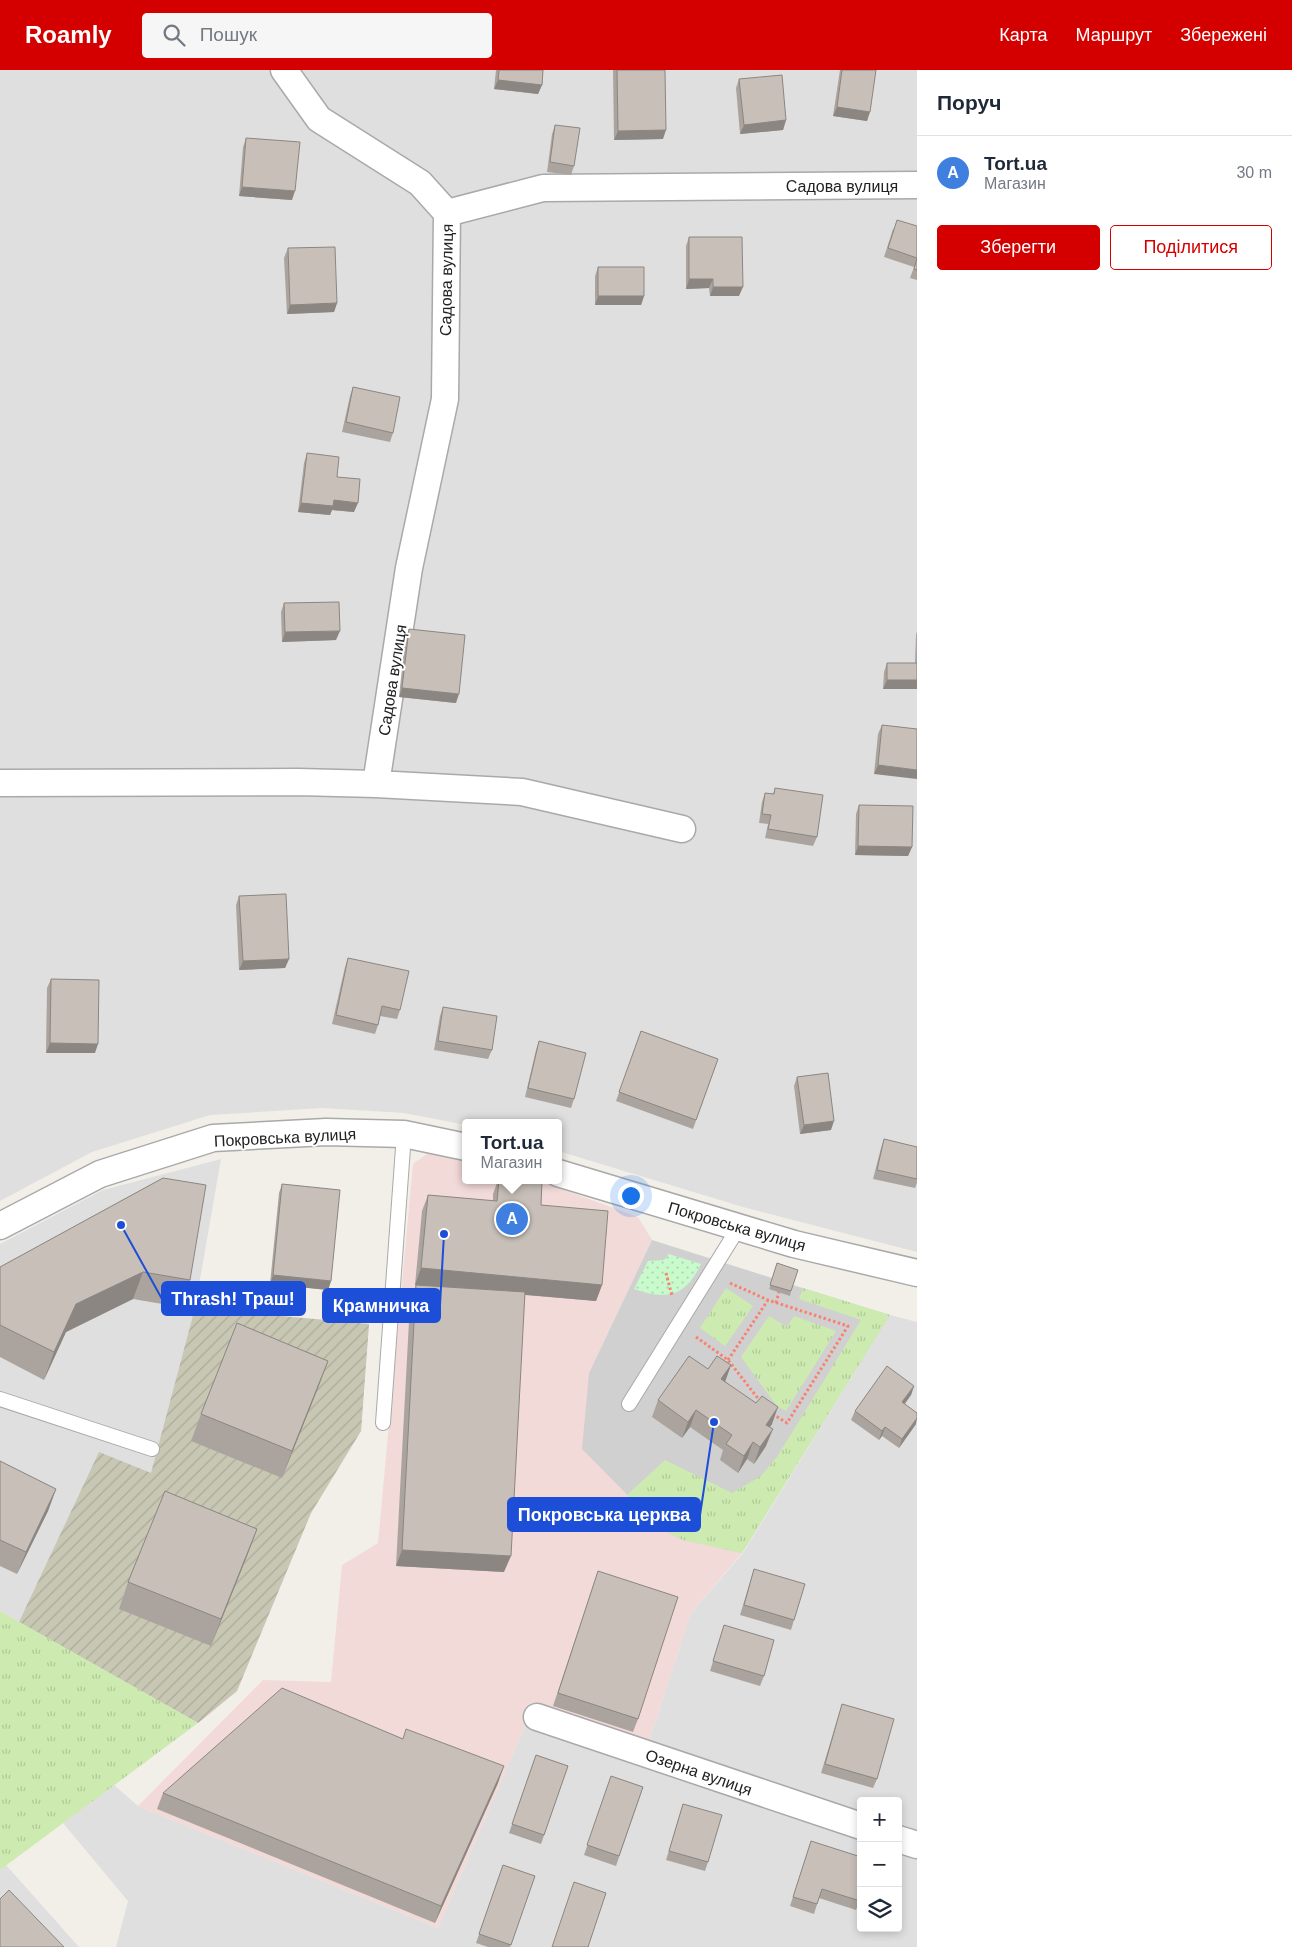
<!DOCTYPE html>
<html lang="uk">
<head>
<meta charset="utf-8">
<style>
	:root { --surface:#fff; --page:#f6f6f7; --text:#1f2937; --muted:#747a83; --line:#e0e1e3; --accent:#d40000 }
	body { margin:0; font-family:Helvetica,sans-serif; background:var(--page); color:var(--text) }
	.controls { position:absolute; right:15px; bottom:15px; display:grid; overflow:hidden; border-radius:5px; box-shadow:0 2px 8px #0003 }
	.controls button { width:45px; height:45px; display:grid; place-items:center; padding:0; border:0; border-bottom:1px solid var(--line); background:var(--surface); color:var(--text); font:25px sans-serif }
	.you { position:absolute; left:630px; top:1125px; width:18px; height:18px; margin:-12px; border:4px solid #fff; border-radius:50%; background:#1a73e8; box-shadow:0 0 0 8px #1a73e833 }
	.badge { display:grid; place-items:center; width:32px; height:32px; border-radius:50%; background:var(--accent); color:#fff; font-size:16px; font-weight:700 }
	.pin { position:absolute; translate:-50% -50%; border:2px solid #fff; box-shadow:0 1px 5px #0006 }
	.popup { position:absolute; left:462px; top:1049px; width:100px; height:65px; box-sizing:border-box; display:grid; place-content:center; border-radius:5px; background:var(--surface); filter:drop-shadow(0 1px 4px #0005); font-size:16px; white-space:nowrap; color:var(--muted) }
	.popup b { font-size:19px; color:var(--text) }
	.popup::after { content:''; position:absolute; left:50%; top:100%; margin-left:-10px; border:10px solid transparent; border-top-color:var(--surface) }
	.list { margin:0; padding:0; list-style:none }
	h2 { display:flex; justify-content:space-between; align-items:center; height:65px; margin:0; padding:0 20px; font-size:21px }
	h2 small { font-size:16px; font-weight:400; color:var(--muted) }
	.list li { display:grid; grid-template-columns:32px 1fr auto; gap:15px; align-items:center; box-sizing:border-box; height:75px; padding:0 20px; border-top:1px solid var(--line) }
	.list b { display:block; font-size:19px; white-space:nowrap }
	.list p { margin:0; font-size:16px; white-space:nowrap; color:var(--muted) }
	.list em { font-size:16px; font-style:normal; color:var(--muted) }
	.actions { display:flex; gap:10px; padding:15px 20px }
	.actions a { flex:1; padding:11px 0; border:1px solid var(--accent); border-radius:5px; text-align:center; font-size:18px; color:var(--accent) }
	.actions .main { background:var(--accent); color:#fff }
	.icon { flex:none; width:28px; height:28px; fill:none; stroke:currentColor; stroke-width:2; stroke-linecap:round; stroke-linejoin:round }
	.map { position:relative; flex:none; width:917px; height:1877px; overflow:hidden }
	header { display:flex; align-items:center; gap:30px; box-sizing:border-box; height:70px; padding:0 25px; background:var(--accent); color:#fff }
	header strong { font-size:24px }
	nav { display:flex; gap:28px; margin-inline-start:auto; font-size:18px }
	.search { width:350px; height:45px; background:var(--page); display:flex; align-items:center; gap:12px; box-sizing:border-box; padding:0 18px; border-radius:5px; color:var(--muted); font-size:19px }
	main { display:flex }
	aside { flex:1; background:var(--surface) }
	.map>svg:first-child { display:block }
	.residential { fill:#e0dfdf; fill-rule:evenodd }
	.commercial { fill:#f2dad9 }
	.religious { fill:#d0d0d0 }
	.construction { fill:url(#construction-furrows) }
	.grass { fill:url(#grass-tufts) }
	.park { fill:url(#park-dots) }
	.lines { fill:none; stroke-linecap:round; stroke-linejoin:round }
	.service-casing { stroke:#a9a9a9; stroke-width:16 }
	.minor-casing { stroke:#a9a9a9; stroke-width:29 }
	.path { stroke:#fa8072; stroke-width:3; stroke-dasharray:2.5 2.5; stroke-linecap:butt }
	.service { stroke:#fff; stroke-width:14 }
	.minor { stroke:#fff; stroke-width:26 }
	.wall { fill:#aba49e }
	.shaded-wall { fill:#8b8681 }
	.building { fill:#c7bfb8; stroke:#8b8681 }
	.labels { text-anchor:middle; stroke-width:4; stroke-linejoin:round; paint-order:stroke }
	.street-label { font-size:16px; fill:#222; stroke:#fff }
	.leader { fill:none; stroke:#1d4ed8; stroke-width:2 }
	.callout-dot { fill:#1d4ed8; stroke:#fff; stroke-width:2 }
	.callout { fill:#1d4ed8; stroke:#1d4ed8; stroke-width:2 }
	.callout-label { font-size:18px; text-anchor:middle; font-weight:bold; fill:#fff }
</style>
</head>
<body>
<header>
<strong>Roamly</strong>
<div class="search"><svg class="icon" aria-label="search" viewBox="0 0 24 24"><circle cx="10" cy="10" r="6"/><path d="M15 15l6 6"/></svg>Пошук</div>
<nav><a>Карта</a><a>Маршрут</a><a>Збережені</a></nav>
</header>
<main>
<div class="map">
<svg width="917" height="1877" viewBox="0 0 917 1877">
	<defs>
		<pattern id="construction-furrows" width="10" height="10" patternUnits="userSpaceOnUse" patternTransform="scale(1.25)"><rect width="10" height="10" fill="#c7c7b4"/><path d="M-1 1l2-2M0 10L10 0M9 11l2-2" fill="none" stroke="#abab9a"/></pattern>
		<pattern id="grass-tufts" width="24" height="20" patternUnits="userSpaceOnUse" patternTransform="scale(1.25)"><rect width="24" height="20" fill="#cdebb0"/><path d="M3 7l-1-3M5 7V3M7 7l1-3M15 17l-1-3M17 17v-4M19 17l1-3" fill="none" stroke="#b0c997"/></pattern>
		<pattern id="park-dots" width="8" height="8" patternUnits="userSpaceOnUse" patternTransform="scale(1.25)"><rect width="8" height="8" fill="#c8facc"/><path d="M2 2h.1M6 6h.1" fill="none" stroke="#acd6af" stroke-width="1.8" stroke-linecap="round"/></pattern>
	</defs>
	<rect width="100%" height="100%" fill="#f2efe9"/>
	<path class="residential" d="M0,0H917V1182L743,1137L558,1081V1053H466V1055L404,1043L322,1038L210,1045L92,1082L0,1131Z
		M221,1089L195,1238L369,1254L361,1361L311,1443L237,1621L198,1653L0,1541V1174L103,1120Z
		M890,1245L917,1252V1877H116L128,1831L63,1753L114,1715L138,1736L438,1858L533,1637L648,1674L691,1543L743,1483ZM861,1731H898V1858H861Z
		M6,1795L79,1877H0V1800Z"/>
	<path class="commercial" d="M431,1081L466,1090V1110H537L638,1147L652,1170L589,1303L683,1470L742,1483L691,1543L648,1674L533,1637L438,1858L138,1736L263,1610L331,1612L342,1495L378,1473L413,1094Z"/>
	<path class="religious" d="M652,1170L772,1208L769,1219L793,1215L890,1245L742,1483L683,1470L661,1459L582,1379L589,1303Z"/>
	<path class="construction" d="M195,1238L369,1254L361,1361L311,1443L237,1621L198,1653L19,1552L99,1382L151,1403Z"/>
	<path class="grass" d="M726,1218L753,1236L725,1276L700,1258Z
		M803,1218L890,1245L742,1483L683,1470L661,1459L627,1425L665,1390L732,1423L761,1406L777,1387L861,1250L799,1229Z
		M769,1246L787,1257L794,1246L836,1261L786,1341L777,1336L741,1287Z
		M0,1541L198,1653L0,1800Z"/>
	<path class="park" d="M669,1184L701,1194C686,1226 667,1231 634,1219L648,1191L664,1190Z"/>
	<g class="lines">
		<defs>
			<path id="service" d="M0,1329L152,1379
				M629,1334L739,1157
				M383,1353L404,1064"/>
			<path id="minor" d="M284,0L319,49L420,113L447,143
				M0,713L298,712L376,714L522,722L682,759
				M376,714L409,498L445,329L447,143L543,118L917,115
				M558,1103L794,1174L917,1203
				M0,1156L100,1104L213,1068L326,1062L404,1064L466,1077
				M537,1647L861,1756
				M898,1769L917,1775"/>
		</defs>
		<use href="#service" class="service-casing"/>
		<use href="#minor" class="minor-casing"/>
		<path class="path" d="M666,1203L672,1226
			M730,1213L768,1230L848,1256L787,1353L771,1343
			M776,1233L779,1222
			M696,1267L728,1290L760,1331
			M728,1290L768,1230"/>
		<use href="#service" class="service"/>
		<use href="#minor" class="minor"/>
	</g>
	<path class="wall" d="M496,0H543L542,15L538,24L494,19Z
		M613,0H665L663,69L614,70Z
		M840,0H876L867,51L833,46Z
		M739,9L786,50L783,60L740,64L736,18Z
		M555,55L574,96L571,105L547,102L552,64Z
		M246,68L292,130L239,126L243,77Z
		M917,156V210L910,208L914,197L884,187L893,159Z
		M689,167L739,226H710L709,218L686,219V176Z
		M288,178L337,233L334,242L287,244L284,188Z
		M598,197L644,226L641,235H595V206Z
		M353,317L393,363L390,372L342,362L350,326Z
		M307,383L337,407L354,442L332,440L330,445L298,442L304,393Z
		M284,533L336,570L282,572L281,542Z
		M409,559L456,633L399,627L405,569Z
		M917,561V619H883L884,602L887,593H915L916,565Z
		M882,655L917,659L874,704L878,664Z
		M775,718L817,767L813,776L765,768L768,754L759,753L762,732L765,723L773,724Z
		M859,735L912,777L908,786L855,785L856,744Z
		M239,826L289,889L285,898L239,900L236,835Z
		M348,888L400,940L397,949L380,946L378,955L375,964L332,954L345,897Z
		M51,909L95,983H46L47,918Z
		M443,937L492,980L488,989L434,980L440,946Z
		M641,961L718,989L693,1059L616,1031Z
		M539,971L574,1029L571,1038L525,1027L536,980Z
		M797,1007L831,1060L800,1064L794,1016Z
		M884,1069L917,1077V1113L915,1118L873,1109L881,1078Z
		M163,1108L190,1210L180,1237L133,1229L66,1262L44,1310L0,1287V1197Z
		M498,1110H530L541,1135L602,1215L596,1231L525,1225L504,1502L396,1496L410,1232L416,1215L425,1216L415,1215L422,1141L428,1125L493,1131V1124Z
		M282,1114L331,1211L328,1220L270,1214L279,1123Z
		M777,1193L791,1221L790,1226L769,1219Z
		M328,1291L318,1318L282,1408L191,1371L201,1344Z
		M731,1295L725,1311L772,1354L770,1357L766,1376L754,1394L747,1389L738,1403L720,1390L723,1380L690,1357L682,1368L652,1347L658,1330L708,1299Z
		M914,1316L911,1325L905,1334L916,1354L899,1378L882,1366L879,1370L851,1350L855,1341Z
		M0,1391L56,1419L48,1441L17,1504L0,1496Z
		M257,1459L247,1486L211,1576L119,1539L128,1512Z
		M754,1499L794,1550L791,1560L740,1545Z
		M598,1501L638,1649L633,1662L553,1636Z
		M724,1555L764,1606L760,1616L710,1601Z
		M842,1634L877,1709L873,1718L821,1703Z
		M536,1685L568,1696L541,1774L509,1763Z
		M611,1706L643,1717L616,1796L584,1785Z
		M498,1713L435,1853L157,1739L163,1723Z
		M683,1734L708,1792L705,1801L666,1790Z
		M811,1771L861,1828L856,1840L819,1828L814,1844L790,1836Z
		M503,1795L535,1806L510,1877H488L476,1873Z"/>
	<path class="shaded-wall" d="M498,10L542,15L538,24L494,19Z
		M837,37L870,42L867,51L833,46Z
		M786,50L783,60L740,64L744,55Z
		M666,60L663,69L614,70L618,61Z
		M242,117L295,121L292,130L239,126Z
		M689,209H713L709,218L686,219Z
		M713,217H743L739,226H710Z
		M598,226H644L641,235H595Z
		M337,233L334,242L287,244L290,235Z
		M334,430L358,433L354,442L332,440L330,445L298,442L301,433Z
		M340,561L336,570L282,572L285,562Z
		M887,610H917V619H883Z
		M402,618L459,624L456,633L399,627Z
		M878,695L917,700V709L874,704Z
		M858,776L912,777L908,786L855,785Z
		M289,889L285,898L239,900L243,891Z
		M50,973L98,974L95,983H46Z
		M834,1051L831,1060L800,1064L804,1055Z
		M421,1198L602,1215L596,1231L415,1215Z
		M143,1202L133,1229L66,1262L44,1310L54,1282L76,1234Z
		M273,1205L331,1211L328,1220L270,1214Z
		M328,1291L318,1318L282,1408L292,1381Z
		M731,1295L725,1312L721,1309Z
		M914,1316L911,1325L899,1341L902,1332Z
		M778,1337L772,1354L760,1371L766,1355Z
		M696,1340L690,1357L682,1368L688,1352Z
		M917,1348L916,1354L899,1378L902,1369Z
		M885,1357L882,1366L879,1370L882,1361Z
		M773,1359L766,1376L754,1394L760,1377Z
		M753,1372L747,1389L738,1403L744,1386Z
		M56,1419L48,1441L17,1504L26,1482Z
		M257,1459L247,1486L211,1576L221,1549Z
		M402,1480L511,1486L504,1502L396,1496Z
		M504,1696L498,1713L435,1853L441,1836Z"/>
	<path class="building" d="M499,0H543L542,15L498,10Z
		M617,0H665L666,60L618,61Z
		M842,0H876L870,42L837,37Z
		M782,5L786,50L744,55L739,9Z
		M555,55L580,58L574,96L550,92Z
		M246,68L300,72L295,121L242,117Z
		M897,150L917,156V188L888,178Z
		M689,167H742L743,217H713V209H689Z
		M335,177L337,233L290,235L288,178Z
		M917,188V200L914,199Z
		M598,197H644V226H598Z
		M353,317L400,327L393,363L346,352Z
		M307,383L339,387L337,407L360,409L358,433L334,430L333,436L301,433Z
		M339,532L340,561L285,562L284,533Z
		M409,559L465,565L459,624L402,618Z
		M887,593H917V610H887Z
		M882,655L917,659V700L878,695Z
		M775,718L823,725L817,767L768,759L771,745L762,744L765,723L774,724Z
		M859,735L913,736L912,777L858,776Z
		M286,824L289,889L243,891L239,826Z
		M348,888L409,901L400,940L382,936L378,955L336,945Z
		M51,909L99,910L98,974L50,973Z
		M443,937L497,946L492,980L438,971Z
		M641,961L718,989L696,1050L619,1022Z
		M539,971L586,983L574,1029L528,1018Z
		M828,1003L834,1051L804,1055L797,1007Z
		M884,1069L917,1077V1109L877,1100Z
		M163,1108L206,1115L190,1210L143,1202L76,1234L54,1282L0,1255V1197Z
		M499,1110H530L542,1111L541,1135L608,1141L602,1215L421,1198L428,1125L497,1131Z
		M282,1114L340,1120L331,1211L273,1205Z
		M777,1193L798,1200L791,1221L770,1215Z
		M416,1215L525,1222L511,1486L402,1480Z
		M237,1253L328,1291L292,1381L201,1344Z
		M689,1286L708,1299L717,1286L731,1295L721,1309L756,1333L762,1326L778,1337L766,1355L773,1359L760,1377L753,1372L744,1386L726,1374L732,1365L696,1340L688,1352L658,1330Z
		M887,1296L914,1316L902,1332L917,1343V1348L902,1369L885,1357L882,1361L855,1341Z
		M0,1391L56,1419L26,1482L0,1470Z
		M165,1421L257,1459L221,1549L128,1512Z
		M754,1499L805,1514L794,1550L744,1535Z
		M598,1501L678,1527L638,1649L558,1623Z
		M724,1555L774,1570L764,1606L713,1591Z
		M282,1618L403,1669L406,1659L504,1696L441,1836L163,1723Z
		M842,1634L894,1649L877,1709L825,1694Z
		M536,1685L568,1696L544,1765L512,1754Z
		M611,1706L643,1717L619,1786L587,1775Z
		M683,1734L722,1745L708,1792L669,1781Z
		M811,1771L861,1787V1828L860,1831L822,1819L817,1834L793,1827Z
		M503,1795L535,1806L511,1875L479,1864Z
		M574,1812L606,1823L588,1877H552Z
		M9,1820L64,1877H0V1829Z"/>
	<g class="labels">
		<g class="street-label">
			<text x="842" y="122">Садова вулиця</text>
			<text transform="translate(446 210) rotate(-89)" y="6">Садова вулиця</text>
			<text transform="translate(392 610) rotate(-81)" y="6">Садова вулиця</text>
			<text transform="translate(285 1067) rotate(-3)" y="6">Покровська вулиця</text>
			<text transform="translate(737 1156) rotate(16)" y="6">Покровська вулиця</text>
			<text transform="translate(699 1702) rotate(19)" y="6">Озерна вулиця</text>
		</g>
	</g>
	<path class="leader" d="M121 1155L162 1229M444 1164L440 1235M714 1352L700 1445"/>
	<g class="callout-dot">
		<circle cx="121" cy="1155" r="5"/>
		<circle cx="444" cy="1164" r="5"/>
		<circle cx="714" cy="1352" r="5"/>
	</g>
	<g class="callout">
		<rect x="162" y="1212" width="143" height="33" rx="5"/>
		<rect x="323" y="1219" width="117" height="33" rx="5"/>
		<rect x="508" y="1428" width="192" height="33" rx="5"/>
	</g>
	<g class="callout-label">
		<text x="233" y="1235">Thrash! Траш!</text>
		<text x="381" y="1242">Крамничка</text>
		<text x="604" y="1451">Покровська церква</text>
	</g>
</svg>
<div class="controls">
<button>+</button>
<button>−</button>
<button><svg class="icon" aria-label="layers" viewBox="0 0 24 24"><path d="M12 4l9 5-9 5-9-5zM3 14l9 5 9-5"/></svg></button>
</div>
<div class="you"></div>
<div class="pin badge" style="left:512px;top:1149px;background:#3f7fe0">A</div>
<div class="popup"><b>Tort.ua</b>Магазин</div>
</div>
<aside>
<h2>Поруч<small></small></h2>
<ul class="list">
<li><span class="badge" style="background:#3f7fe0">A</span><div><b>Tort.ua</b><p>Магазин</p></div><em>30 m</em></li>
</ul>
<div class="actions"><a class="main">Зберегти</a><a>Поділитися</a></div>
</aside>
</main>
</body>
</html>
